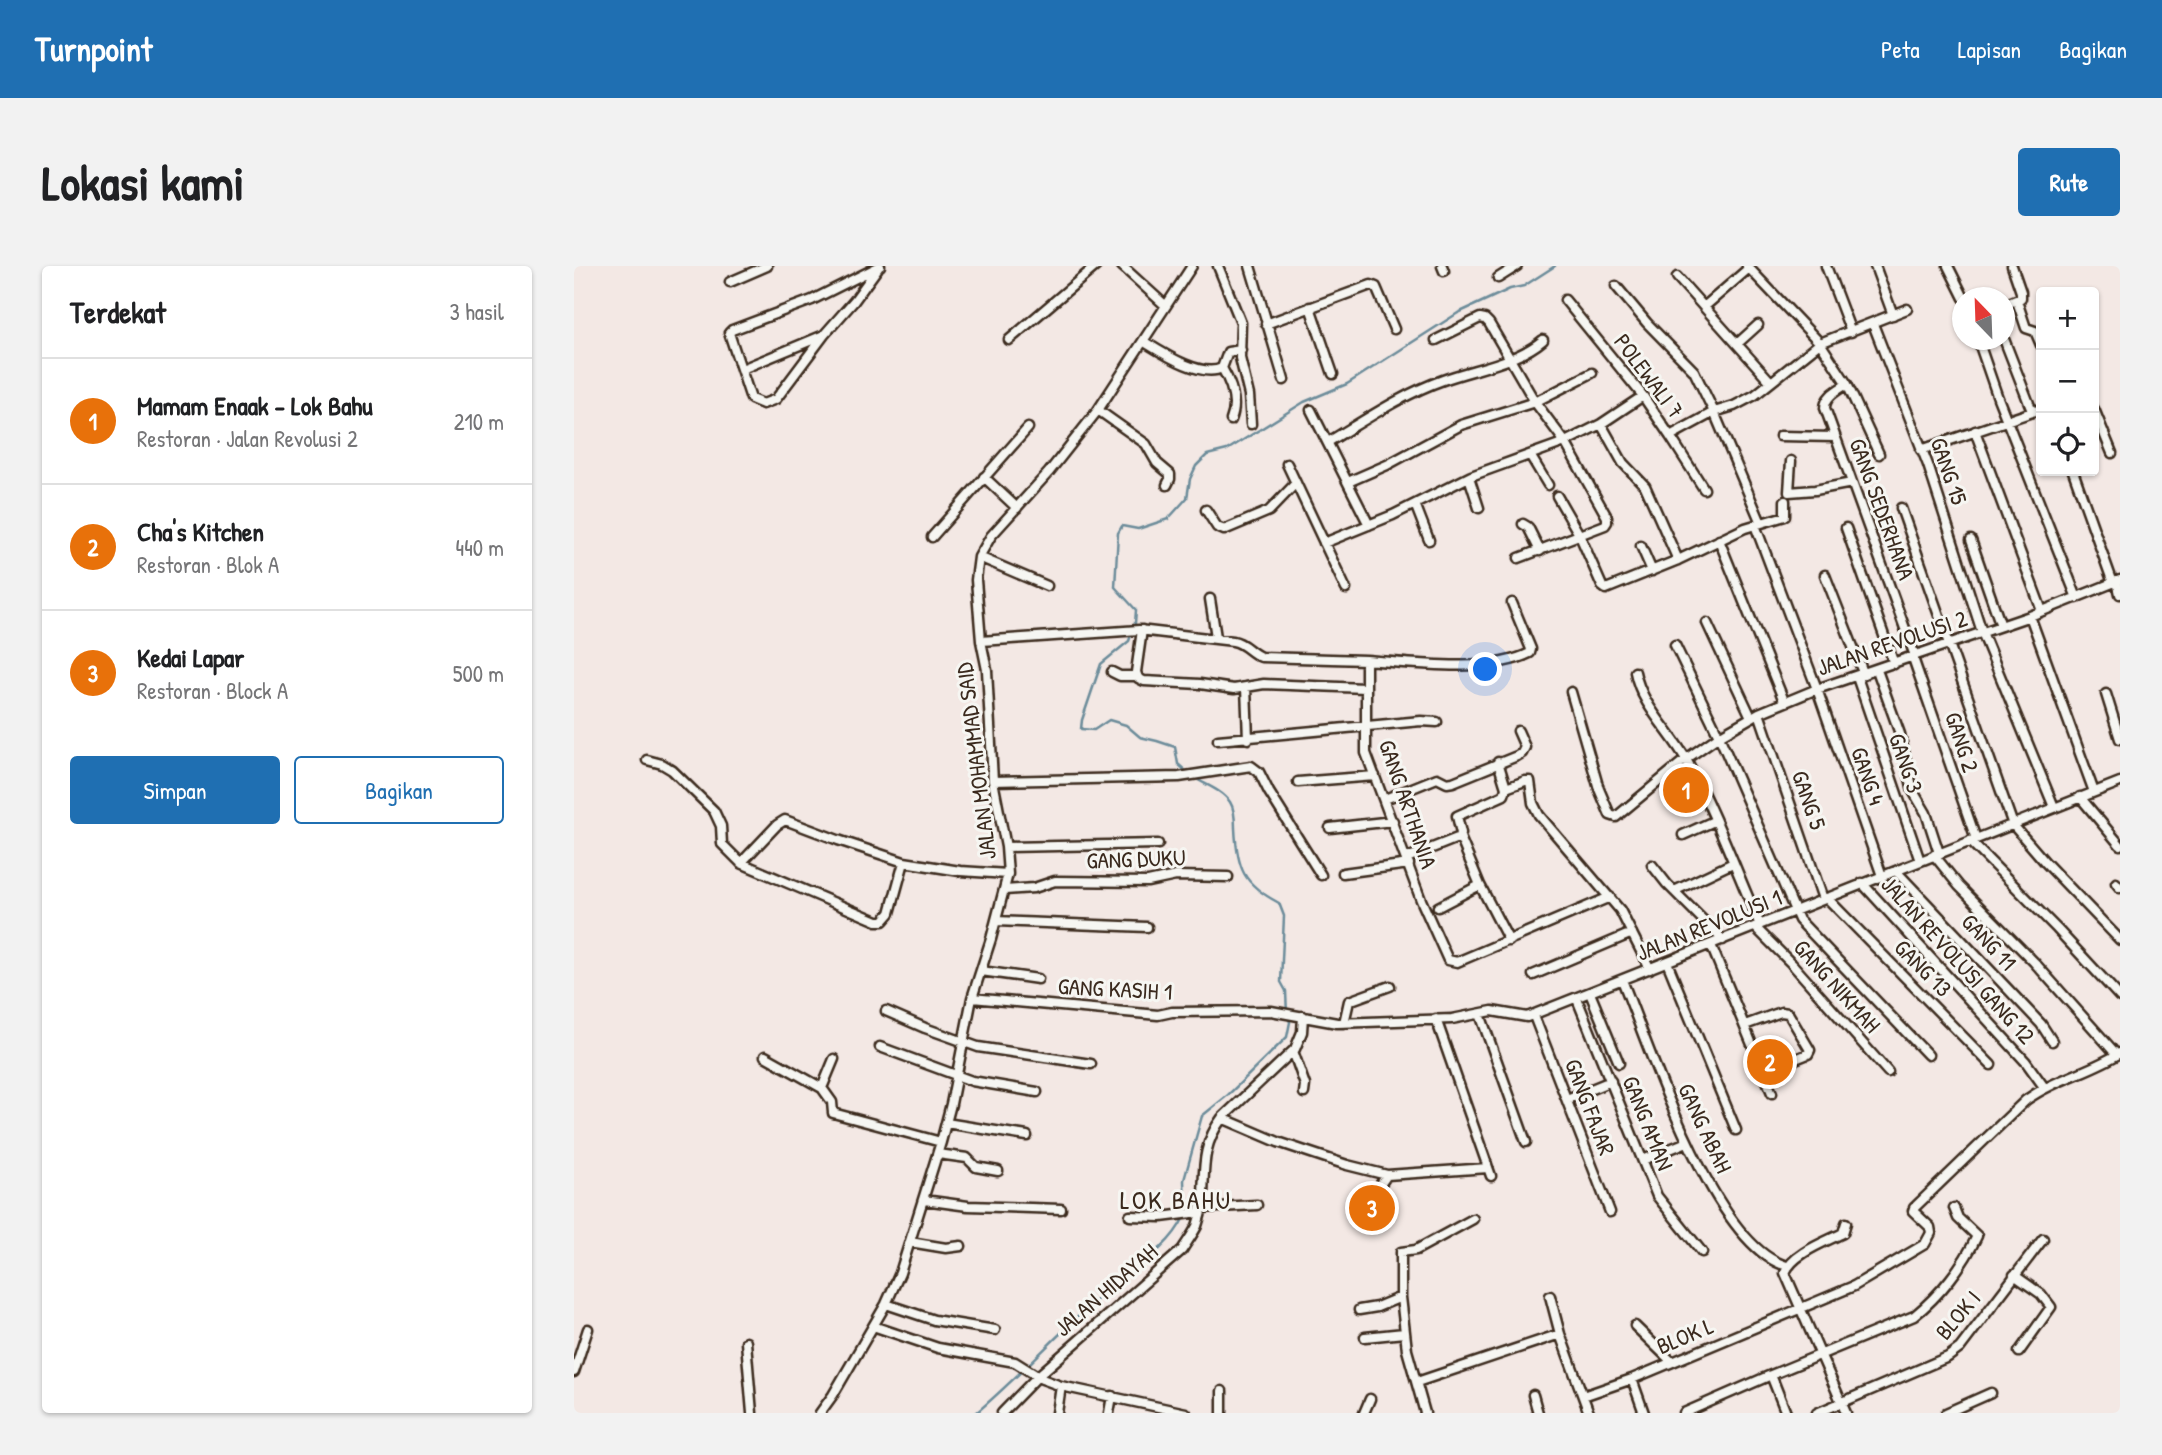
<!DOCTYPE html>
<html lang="id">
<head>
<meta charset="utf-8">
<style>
	:root { --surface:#fff; --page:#f2f2f2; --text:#202124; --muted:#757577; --line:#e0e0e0; --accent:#1f6fb2 }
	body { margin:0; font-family:"Patrick Hand",sans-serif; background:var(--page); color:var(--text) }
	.controls { position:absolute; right:21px; top:21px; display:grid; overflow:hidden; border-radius:7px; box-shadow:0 2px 5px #0004 }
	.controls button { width:63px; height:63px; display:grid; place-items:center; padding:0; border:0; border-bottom:2px solid var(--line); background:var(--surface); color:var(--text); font:35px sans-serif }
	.compass { position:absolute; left:1378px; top:21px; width:63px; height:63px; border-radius:50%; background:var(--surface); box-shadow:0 2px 5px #0004; rotate:337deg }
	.you { position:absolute; left:912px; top:404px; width:24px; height:24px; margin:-18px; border:5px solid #fff; border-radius:50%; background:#1a73e8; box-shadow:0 0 0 10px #1a73e833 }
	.badge { display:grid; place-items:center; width:46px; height:46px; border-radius:50%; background:var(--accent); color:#fff; font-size:23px; font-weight:700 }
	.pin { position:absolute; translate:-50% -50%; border:4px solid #fff; box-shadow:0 2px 7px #0006 }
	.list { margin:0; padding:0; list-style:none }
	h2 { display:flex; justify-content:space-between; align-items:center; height:91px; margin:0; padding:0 28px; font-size:30px }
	h2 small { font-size:23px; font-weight:400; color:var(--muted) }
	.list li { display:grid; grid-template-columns:46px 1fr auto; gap:21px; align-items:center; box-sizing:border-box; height:126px; padding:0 28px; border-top:2px solid var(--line) }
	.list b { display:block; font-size:26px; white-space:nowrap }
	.list p { margin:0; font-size:23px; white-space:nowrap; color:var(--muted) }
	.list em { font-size:23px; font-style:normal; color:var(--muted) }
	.actions { display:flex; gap:14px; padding:21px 28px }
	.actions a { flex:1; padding:16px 0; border:2px solid var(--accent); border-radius:7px; text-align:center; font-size:24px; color:var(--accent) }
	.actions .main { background:var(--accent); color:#fff }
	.icon { flex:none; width:38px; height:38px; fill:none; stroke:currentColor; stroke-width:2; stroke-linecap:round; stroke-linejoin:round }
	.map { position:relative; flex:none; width:1546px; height:1147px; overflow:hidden; border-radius:7px }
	header { display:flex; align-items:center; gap:42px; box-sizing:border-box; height:98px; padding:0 35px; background:var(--accent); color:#fff }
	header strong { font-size:33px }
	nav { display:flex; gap:38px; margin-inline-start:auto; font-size:24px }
	.intro { display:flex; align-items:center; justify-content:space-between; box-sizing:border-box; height:168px; padding:0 42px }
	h1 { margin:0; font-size:49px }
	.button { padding:18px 32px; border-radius:7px; background:var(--accent); color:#fff; font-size:24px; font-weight:700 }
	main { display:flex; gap:42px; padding:0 42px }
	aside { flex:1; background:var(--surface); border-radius:7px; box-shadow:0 2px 5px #0004 }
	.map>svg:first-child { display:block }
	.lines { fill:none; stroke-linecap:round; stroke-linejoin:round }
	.stream { stroke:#6c8c9a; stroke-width:2.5 }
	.minor-casing { stroke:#3b2a1e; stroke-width:13 }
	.minor { stroke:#f6f6f2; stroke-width:8 }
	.labels { text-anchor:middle; stroke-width:6; stroke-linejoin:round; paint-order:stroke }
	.street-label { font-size:23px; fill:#3b2a1e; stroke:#f6f6f2 }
	.quarter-label { font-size:26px; letter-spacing:2px; fill:#3b2a1e; stroke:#f6f6f2 }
</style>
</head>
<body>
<header>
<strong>Turnpoint</strong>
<nav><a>Peta</a><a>Lapisan</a><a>Bagikan</a></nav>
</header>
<div class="intro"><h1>Lokasi kami</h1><a class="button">Rute</a></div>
<main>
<aside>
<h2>Terdekat<small>3 hasil</small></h2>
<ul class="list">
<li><span class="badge" style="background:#e8710a">1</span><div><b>Mamam Enaak - Lok Bahu</b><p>Restoran · Jalan Revolusi 2</p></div><em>210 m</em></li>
<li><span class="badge" style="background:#e8710a">2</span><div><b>Cha's Kitchen</b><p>Restoran · Blok A</p></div><em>440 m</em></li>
<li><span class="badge" style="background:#e8710a">3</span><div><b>Kedai Lapar</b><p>Restoran · Block A</p></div><em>500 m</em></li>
</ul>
<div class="actions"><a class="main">Simpan</a><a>Bagikan</a></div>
</aside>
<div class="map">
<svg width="1546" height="1147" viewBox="0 0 1546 1147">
	<rect width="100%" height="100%" fill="#f3e8e4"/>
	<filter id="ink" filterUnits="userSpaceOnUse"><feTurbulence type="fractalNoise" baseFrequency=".0143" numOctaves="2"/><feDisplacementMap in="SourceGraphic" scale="14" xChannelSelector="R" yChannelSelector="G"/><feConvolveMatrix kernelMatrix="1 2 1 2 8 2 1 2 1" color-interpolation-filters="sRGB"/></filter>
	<g filter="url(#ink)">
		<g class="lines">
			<path class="stream" d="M614,507L604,498L601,481L583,475L566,471L552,459L535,454L520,464L507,463L508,454L527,398L555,375L561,357L562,344L541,321L544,267L548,260L564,263L594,253L613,232L616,213L622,200L633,189L653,184L730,136L773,118L884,47L936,23L950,20L981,0
				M611,944L610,914L628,850L654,829L713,771L716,756L713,749L712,725L707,716L710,650L705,637C669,618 663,603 661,562C661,555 660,542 656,536C648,524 630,518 619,511
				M402,1147C447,1109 485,1066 529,1028C557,1003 594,985 610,951"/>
			<defs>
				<path id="minor" d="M548,0L592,40
					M644,0L667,57L666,92L675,129L677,158
					M676,0L710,114
					M868,0L870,5
					M1173,0L1246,77L1273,118L1305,188
					M1252,0L1277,66
					M1301,0L1319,49
					M1374,0L1390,32
					M1103,11L1197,116
					M924,12L943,0
					M156,16L193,0
					M1042,20L1073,57L1120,105L1140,146L1187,257
					M991,34L1069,130L1096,170L1140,146L1160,140L1181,129L1246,77L1333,43
					M1443,35L1452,62L1461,65L1467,79
					M1430,39L1447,32V26L1438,0
					M736,41L759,108
					M1130,41L1175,2
					M692,58L797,19L802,21L820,63
					M1299,58L1354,199L1408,366L1480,541
					M250,69L202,133L189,138L177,133L155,67L158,64L238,34L306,0
					M1430,73L1458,145
					M435,74L522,0
					M862,74L906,52L911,53L915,57L961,136L991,176L1033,251V256L1031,259L945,292
					M1404,74L1424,132L1503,332
					M569,75C587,86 627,113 648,102L654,86L667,84
					M1163,78L1184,59
					M648,102C657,117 664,137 657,154
					M168,103L250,69L280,35L304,2
					M1273,118C1264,124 1251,130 1251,142L1341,390
					M1520,143L1538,187
					M524,144L572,178L583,197L596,208V213L593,219
					M737,144L795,259
					M1027,158L1049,197L1071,220L1104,294
					M1401,165L1468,345
					M1096,170L1130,223
					M1206,170L1261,171
					M754,176C791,154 829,128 869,114C902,102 942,97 969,74
					M1347,184L1467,143
					M956,189L974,219
					M1217,195L1215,226L1241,224L1278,217
					M713,198L772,323
					M1499,205L1539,317
					M410,211L443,242
					M895,211L905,242
					M774,216L813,199L887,159L961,136L1018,107
					M983,230L1006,270L1028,320L1032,323L1104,294L1171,262L1211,250V235
					M841,238L855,274
					M1327,242L1439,559L1471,596L1546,674
					M632,244L643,261L650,264L695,245L722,217
					M949,258L954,261L966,285
					M1181,259L1243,423L1308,610
					M1272,262L1320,398
					M358,271L454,162
					M1145,274L1210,435
					M1397,274L1427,360
					M750,277L819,249L897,210L991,176L1027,158L1069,130
					M1067,280L1078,305
					M405,291L473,320
					M1251,309L1290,409
					M1543,315L1546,328
					M636,333L642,371
					M1456,350L1520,526
					M1133,357L1177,451
					M568,364L562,406L564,412L570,415L626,418L660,423L690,418L791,422
					M407,375L565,364L659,375C671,377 676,387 687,391L792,394V487L847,634L874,694L883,696L1036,631
					M1101,379L1145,470L1225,654L1354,789
					M1339,392L1402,573
					M792,394C837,397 915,408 956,387L957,383L938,337
					M1303,404L1326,468L1339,525L1352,547L1365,587
					M538,406L546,410H563
					M1061,406C1067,439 1097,466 1113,495C1141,547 1162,604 1186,659
					M1283,411L1346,595
					M672,421L674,473
					M997,426L1025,523L1036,549L1042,551L1112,493L1145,470L1185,447L1243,423L1456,350L1546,314
					M1532,428L1546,473
					M1185,447L1249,633
					M644,474L847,455L863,456
					M73,494L88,498L98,504L140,545L147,560L148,578L167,597L203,559L211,554L264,574L330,596L386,605L434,608
					M419,515L605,511L677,500L685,506L695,526L747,609
					M724,516L801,510
					M932,522L951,515H956L959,537L965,549L1046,644L1076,703
					M1506,531L1546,579
					M811,533L863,512L873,517L879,516L943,490L948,487L951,481L944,465
					M756,562L819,555
					M1109,569L1140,555
					M886,571L906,619L935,675
					M1396,575L1483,663L1546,731
					M432,581L584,578
					M1360,589L1385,620L1460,696L1543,789
					M833,592L886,571L887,567L883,550L930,529L932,522L924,496
					M167,597L303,655H309L316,647L330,596
					M1078,599L1093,618L1149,674
					M1322,605L1467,758L1478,775
					M769,607L835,598
					M1288,617L1452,796L1470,821
					M1542,617L1546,622
					M431,624L460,622L481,615L574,616L602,610L654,611
					M1100,625L1159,597
					M1253,632L1417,799
					M864,641L906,619
					M422,655L573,661
					M1181,661L1218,698L1314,806
					M1137,679L1198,827
					M1093,696L1162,864
					M407,705L464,713
					M959,709L1058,667
					M1048,714C1076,782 1139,980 1213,1000
					M1016,727L1045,797
					M398,732L584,749L598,746L697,745L763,757L878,753L918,745L953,751L1546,516
					M1003,733L1083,930L1128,986
					M312,745L351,762L404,781L517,798
					M906,748L952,876
					M960,750L1036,946
					M862,753L917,910
					M770,757L775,735L816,720
					M1171,759L1207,746L1214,747L1236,784L1234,788L1189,806
					M306,781L398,815L463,826
					M719,785L731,819L730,827
					M191,790L248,822L258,836L259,847L367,876
					M248,822L260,793
					M993,833L1037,815
					M648,852L704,876L773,899L813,909L914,902
					M372,857L453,870
					M364,888L393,892L402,901L424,905
					M1069,894L1113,876
					M350,934L394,940L487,943
					M626,942L683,939
					M556,950L587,951L626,946
					M1272,957L1269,967C1251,976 1218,988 1211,1007L1272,1147
					M794,959V936L813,909
					M336,976L372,982L387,980
					M1440,1009L1467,1028L1477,1041L1445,1086
					M976,1030L986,1068L1015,1147
					M827,1031V986L842,984L899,953
					M312,1038L360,1054L421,1064
					M785,1044L803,1041L827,1031L833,1084L851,1147
					M299,1060L364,1082L441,1096L468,1113L487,1120L612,1147
					M1061,1060L1098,1096
					M791,1071L830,1067
					M172,1076L178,1147
					M0,1106L14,1063
					M1197,1109L1340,1050C1366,1029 1389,1000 1403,970L1384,952L1380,942
					M1058,1113L1070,1147
					M843,1116L986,1068
					M648,1125V1147
					M959,1129L964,1147
					M1009,1130L1058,1113L1280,1020L1351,978L1357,967L1356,961L1339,945L1340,942L1452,834C1481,813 1516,806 1546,787
					M246,1147L259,1129L312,1038L326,1007L367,876L377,838L398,732L417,673L434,608L432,581L419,515L413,404L407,375L402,314L405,291L417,270L475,206L524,144L618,0
					M428,1147L464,1110L608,984C613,976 619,968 623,960C637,923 619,891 648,852L721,783L728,766L729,750
					M483,1147L487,1120
					M535,1147L538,1130
					M790,1147L796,1133
					M1110,1147L1197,1109L1212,1147
					M1243,1147L1374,1091L1386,1082L1469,973
					M1372,1147L1417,1127"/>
			</defs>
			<use href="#minor" class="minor-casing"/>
			<use href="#minor" class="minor"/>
		</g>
	</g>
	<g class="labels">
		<g class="street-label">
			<text transform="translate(1075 110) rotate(53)" y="8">POLEWALI 7</text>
			<text transform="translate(1375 205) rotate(71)" y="8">GANG 15</text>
			<text transform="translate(1308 243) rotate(70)" y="8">GANG SEDERHANA</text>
			<text transform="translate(1318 377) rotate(-19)" y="8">JALAN REVOLUSI 2</text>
			<text transform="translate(1388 476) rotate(72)" y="8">GANG 2</text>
			<text transform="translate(402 495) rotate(-97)" y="8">JALAN MOHAMMAD SAID</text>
			<text transform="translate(1332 497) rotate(71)" y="8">GANG 3</text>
			<text transform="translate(1294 510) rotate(71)" y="8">GANG 4</text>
			<text transform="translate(1235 534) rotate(71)" y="8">GANG 5</text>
			<text transform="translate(834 538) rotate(71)" y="8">GANG ARTHANIA</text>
			<text transform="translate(562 593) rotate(-2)" y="8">GANG DUKU</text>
			<text transform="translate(1135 659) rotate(-22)" y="8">JALAN REVOLUSI 1</text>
			<text transform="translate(1415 676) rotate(47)" y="8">GANG 11</text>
			<text transform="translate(1384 694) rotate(48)" y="8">JALAN REVOLUSI GANG 12</text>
			<text transform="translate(1349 702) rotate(45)" y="8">GANG 13</text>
			<text transform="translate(1263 720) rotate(48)" y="8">GANG NIKMAH</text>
			<text transform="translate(541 723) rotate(3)" y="8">GANG KASIH 1</text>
			<text transform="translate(1016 841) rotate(69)" y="8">GANG FAJAR</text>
			<text transform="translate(1074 857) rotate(68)" y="8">GANG AMAN</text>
			<text transform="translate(1131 862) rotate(65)" y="8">GANG ABAH</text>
			<text transform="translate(532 1024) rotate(-41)" y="8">JALAN HIDAYAH</text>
			<text transform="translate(1384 1049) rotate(-50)" y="8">BLOK I</text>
			<text transform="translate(1111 1070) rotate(-23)" y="8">BLOK L</text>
		</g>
		<g class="quarter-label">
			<text x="602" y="943">LOK BAHU</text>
		</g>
	</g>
</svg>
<div class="controls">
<button>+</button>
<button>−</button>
<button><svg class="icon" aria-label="locate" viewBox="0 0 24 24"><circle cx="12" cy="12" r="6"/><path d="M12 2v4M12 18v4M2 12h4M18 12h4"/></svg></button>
</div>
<svg class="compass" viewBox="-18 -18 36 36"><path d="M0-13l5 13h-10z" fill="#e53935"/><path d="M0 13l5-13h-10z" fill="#757577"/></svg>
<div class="you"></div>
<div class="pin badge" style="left:1112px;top:524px;background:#e8710a">1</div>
<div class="pin badge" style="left:1196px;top:796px;background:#e8710a">2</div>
<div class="pin badge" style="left:798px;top:942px;background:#e8710a">3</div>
</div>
</main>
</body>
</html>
